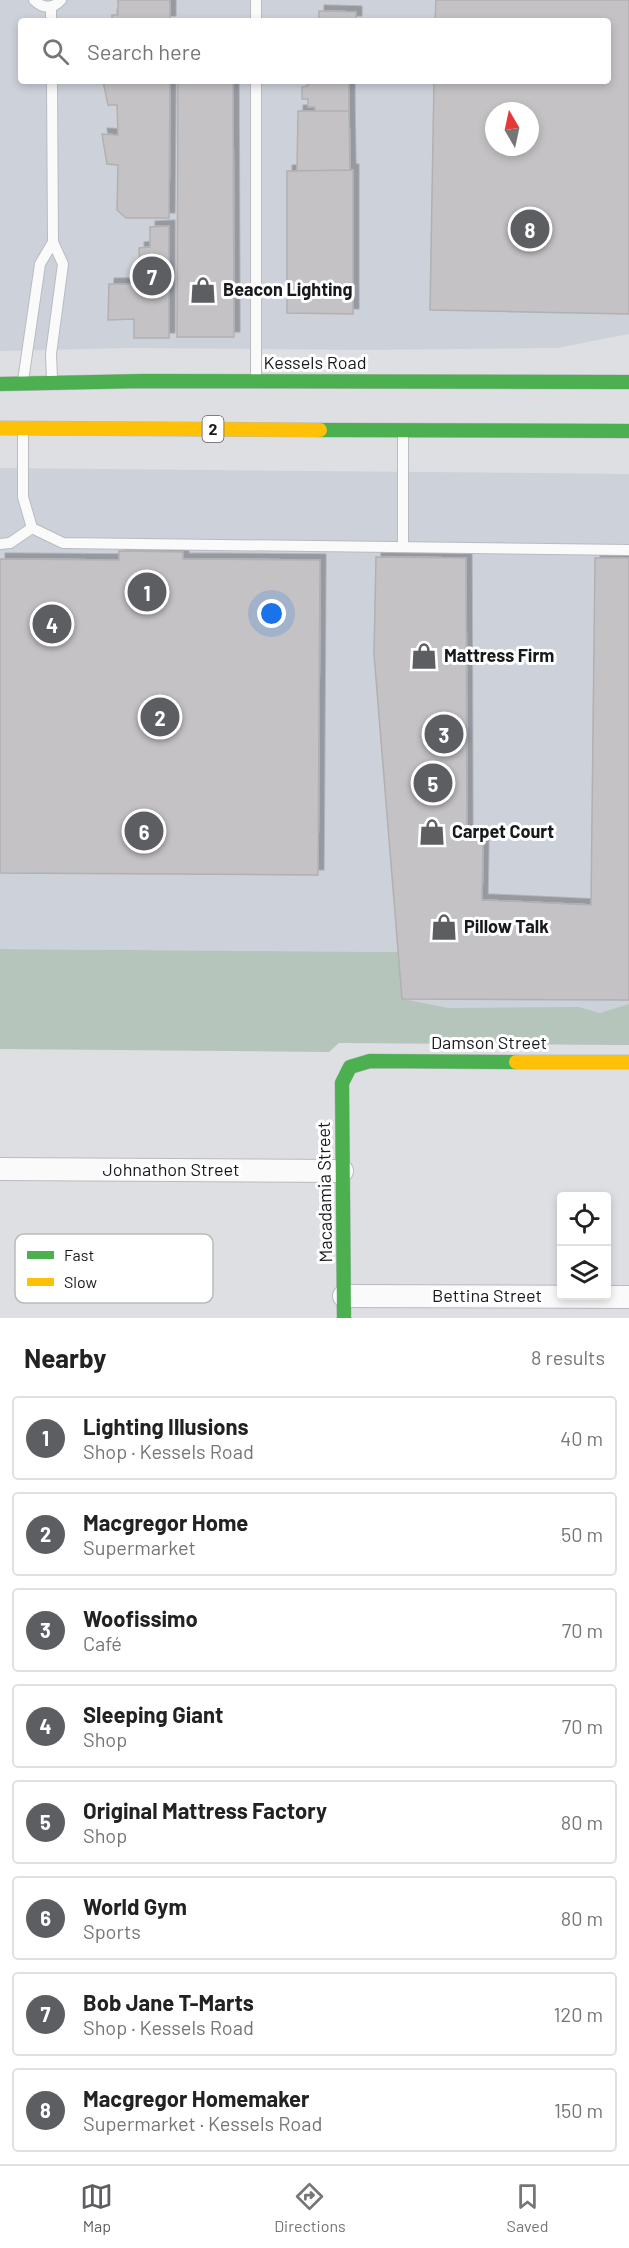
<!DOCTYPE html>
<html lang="en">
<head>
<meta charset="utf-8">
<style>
	:root { --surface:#fff; --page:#f6f6f6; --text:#222; --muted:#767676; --line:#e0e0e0; --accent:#5d5e62 }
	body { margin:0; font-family:Barlow,sans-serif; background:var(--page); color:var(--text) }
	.controls { position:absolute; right:18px; bottom:18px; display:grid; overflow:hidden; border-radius:6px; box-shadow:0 3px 9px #0003 }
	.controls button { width:54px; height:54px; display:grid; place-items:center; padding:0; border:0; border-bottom:2px solid var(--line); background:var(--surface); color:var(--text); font:30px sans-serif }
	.compass { position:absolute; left:485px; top:102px; width:54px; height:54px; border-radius:50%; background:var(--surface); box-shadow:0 3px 9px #0003; rotate:351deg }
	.you { position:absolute; left:272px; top:614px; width:21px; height:21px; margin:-15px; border:4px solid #fff; border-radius:50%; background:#1a73e8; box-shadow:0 0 0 9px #1a73e833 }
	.badge { display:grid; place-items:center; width:39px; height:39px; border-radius:50%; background:var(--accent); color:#fff; font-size:20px; font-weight:700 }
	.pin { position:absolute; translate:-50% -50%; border:3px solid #fff; box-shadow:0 2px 6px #0006 }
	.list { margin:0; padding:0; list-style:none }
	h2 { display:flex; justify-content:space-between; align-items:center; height:78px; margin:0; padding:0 24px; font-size:26px }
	h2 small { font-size:20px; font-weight:400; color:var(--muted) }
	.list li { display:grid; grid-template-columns:39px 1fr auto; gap:18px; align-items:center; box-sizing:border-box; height:84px; margin:0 12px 12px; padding:0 12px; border:2px solid var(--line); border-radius:6px }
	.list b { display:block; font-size:22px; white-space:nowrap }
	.list p { margin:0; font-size:20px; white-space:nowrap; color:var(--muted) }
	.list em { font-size:20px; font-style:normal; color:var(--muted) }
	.icon { flex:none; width:33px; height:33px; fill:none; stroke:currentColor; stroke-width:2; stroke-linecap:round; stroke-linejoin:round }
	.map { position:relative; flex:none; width:629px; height:1318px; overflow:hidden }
	.search { position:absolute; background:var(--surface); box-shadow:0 3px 9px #0003; left:18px; right:18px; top:18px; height:66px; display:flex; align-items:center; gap:15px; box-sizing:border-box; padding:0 21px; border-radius:6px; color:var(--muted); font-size:22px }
	.sheet { height:846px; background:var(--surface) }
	nav { display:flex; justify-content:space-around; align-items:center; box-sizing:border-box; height:84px; border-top:2px solid var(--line); background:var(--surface); font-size:16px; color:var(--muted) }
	nav a { display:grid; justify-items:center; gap:3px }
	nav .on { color:var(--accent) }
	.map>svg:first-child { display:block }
	.built { fill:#cdd1da; fill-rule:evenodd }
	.forest { fill:#b5c5bb }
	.building { fill:#c4c2c4; stroke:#b1b0b2; stroke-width:1.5; fill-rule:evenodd; filter:url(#shadow) }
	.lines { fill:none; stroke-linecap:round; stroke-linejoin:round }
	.lane-casing { stroke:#babbbf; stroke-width:12 }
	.street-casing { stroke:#babbbf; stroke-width:24 }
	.fast-casing { stroke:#babbbf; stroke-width:15 }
	.slow-casing { stroke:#babbbf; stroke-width:15 }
	.lane { stroke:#fafafb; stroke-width:10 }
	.street { stroke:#fafafb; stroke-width:22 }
	.fast { stroke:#4caf50; stroke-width:14 }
	.slow { stroke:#ffc107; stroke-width:14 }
	.labels { text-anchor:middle; stroke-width:6; stroke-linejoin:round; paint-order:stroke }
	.shield { fill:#fff; stroke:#5d5e60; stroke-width:1.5 }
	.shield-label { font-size:16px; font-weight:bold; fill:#18191c }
	.poi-label { font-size:18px; font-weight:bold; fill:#18191c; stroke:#fff; text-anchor:start }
	.street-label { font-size:18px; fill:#18191c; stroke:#fff }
	.key { fill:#fff; stroke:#bababb; stroke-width:1.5 }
	.key-label { font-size:16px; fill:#18191c }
</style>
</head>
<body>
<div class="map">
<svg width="629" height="1318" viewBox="0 0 629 1318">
	<defs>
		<filter id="shadow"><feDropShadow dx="5.5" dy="-5.5" stdDeviation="0" flood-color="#0004"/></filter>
	</defs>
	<rect width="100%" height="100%" fill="#dedfe3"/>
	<path class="built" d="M0,0H629V334L557,348L363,350L131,348L0,351ZM21,21H608V81H21ZM494,111H530V147H494Z
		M0,468L629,474V1045L407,1042L398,952L0,949Z"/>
	<path class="forest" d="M0,949L398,952L403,999L448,1008L579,1007L600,1013L629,1004V1045L339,1043L329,1052L0,1049Z"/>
	<path class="building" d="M118,0H170V21H112V15H118Z
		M436,0H629V314L430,310L434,81H608V21H435ZM494,111H530V147H494Z
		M319,11L356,12V21H319Z
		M103,81H170L169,218H126L117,210L118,165L107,164L102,134L118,135L117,105H108Z
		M178,81H233L234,337H177Z
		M308,81H349V111H315V107H308V99H302V87L308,86Z
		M298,111H349L350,170L297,171Z
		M353,170V314L287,313V171Z
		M169,226V338H134V319L108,320L109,284H130L140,269L139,248L150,247V227Z
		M119,551L183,552V559L320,560L318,875L0,873V559L119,560Z
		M376,557L466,558L467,840H483L482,900L591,905L595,558H629V1000L402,999L374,654Z"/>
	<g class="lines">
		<defs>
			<path id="lane" d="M34,0C43,9 53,9 61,0
				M256,0V21
				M51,6V21
				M52,81L53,242L63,264L51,354L52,379
				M256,81V378
				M23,381L40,264L53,242
				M23,431V497L32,528L63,543L629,550
				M403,433V547
				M0,544L10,543L32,528"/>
			<path id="street" d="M0,1169L342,1171
				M344,1296L629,1297"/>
			<path id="fast" d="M0,384L144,381L629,382
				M320,430L629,431
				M344,1318L342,1083L350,1067L370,1061L516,1062"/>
			<path id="slow" d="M0,428L320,430
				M516,1062H629"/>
		</defs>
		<use href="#lane" class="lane-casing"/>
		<use href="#street" class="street-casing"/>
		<use href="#fast" class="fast-casing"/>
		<use href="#slow" class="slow-casing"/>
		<use href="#lane" class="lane"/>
		<use href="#street" class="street"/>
		<use href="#fast" class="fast"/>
		<use href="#slow" class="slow"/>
	</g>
	<defs>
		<symbol id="shop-bare" viewBox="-9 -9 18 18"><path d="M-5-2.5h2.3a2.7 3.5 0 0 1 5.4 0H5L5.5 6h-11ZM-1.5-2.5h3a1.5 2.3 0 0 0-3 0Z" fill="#5d5e62" stroke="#fff" stroke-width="2.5" paint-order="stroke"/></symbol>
	</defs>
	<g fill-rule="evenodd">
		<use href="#shop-bare" x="184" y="271" width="38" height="38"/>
		<use href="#shop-bare" x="405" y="637" width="38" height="38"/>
		<use href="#shop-bare" x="413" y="813" width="38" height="38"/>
		<use href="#shop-bare" x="425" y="908" width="38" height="38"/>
	</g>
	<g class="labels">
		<rect class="shield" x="202.5" y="416" width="21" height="26" rx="4.5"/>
		<g class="shield-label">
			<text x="213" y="435">2</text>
		</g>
		<g class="poi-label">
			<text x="223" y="296">Beacon Lighting</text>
			<text x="444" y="662">Mattress Firm</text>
			<text x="452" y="838">Carpet Court</text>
			<text x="464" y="933">Pillow Talk</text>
		</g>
		<g class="street-label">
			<text x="315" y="369">Kessels Road</text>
			<text x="489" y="1049">Damson Street</text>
			<text x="171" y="1176">Johnathon Street</text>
			<text transform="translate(325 1192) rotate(-91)" y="6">Macadamia Street</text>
			<text x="487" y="1302">Bettina Street</text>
		</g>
	</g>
	<rect x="15" y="1234" width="198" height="69" rx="9" class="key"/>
	<rect x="27" y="1251" width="27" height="8" fill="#4caf50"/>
	<rect x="27" y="1278" width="27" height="8" fill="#ffc107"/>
	<g class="key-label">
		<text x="64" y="1261">Fast</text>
		<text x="64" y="1288">Slow</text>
	</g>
</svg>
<div class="controls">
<button><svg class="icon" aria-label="locate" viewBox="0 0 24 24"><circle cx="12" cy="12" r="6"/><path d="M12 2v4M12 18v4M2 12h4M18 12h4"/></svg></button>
<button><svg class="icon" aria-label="layers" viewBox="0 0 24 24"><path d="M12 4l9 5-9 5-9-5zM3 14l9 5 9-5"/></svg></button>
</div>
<svg class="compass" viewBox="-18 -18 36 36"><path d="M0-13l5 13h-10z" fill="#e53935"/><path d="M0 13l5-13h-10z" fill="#767676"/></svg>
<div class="you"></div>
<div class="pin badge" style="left:147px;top:592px">1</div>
<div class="pin badge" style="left:160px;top:717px">2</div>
<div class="pin badge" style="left:444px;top:734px">3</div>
<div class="pin badge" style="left:52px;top:624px">4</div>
<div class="pin badge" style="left:433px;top:783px">5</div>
<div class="pin badge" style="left:144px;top:831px">6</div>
<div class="pin badge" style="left:152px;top:276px">7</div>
<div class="pin badge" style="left:530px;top:229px">8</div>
<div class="search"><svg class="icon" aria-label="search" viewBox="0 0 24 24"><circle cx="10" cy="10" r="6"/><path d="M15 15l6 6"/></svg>Search here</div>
</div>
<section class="sheet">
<h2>Nearby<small>8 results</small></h2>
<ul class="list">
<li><span class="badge">1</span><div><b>Lighting Illusions</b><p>Shop · Kessels Road</p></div><em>40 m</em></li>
<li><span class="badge">2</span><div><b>Macgregor Home</b><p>Supermarket</p></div><em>50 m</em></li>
<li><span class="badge">3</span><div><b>Woofissimo</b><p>Café</p></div><em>70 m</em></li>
<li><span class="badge">4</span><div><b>Sleeping Giant</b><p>Shop</p></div><em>70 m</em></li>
<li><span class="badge">5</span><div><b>Original Mattress Factory</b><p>Shop</p></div><em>80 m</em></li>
<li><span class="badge">6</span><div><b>World Gym</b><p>Sports</p></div><em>80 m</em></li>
<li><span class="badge">7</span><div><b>Bob Jane T-Marts</b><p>Shop · Kessels Road</p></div><em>120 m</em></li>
<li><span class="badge">8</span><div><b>Macgregor Homemaker</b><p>Supermarket · Kessels Road</p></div><em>150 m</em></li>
</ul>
</section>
<nav>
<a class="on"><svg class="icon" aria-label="map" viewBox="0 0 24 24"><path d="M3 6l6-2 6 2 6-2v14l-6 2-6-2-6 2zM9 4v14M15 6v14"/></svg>Map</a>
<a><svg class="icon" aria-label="directions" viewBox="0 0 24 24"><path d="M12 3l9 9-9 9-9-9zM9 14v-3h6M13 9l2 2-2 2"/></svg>Directions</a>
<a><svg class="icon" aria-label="saved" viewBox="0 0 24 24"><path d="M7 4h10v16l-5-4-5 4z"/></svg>Saved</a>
</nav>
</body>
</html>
